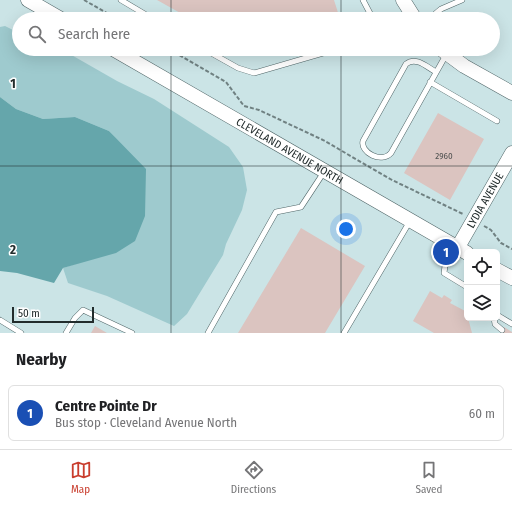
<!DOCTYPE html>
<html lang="en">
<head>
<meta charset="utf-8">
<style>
	:root { --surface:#fff; --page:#f6f6f6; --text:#202124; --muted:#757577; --line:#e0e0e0; --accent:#c93d2d }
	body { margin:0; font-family:"Fira Sans Condensed",sans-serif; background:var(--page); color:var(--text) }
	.controls { position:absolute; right:12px; bottom:12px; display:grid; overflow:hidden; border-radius:6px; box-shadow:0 4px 16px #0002 }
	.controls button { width:36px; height:36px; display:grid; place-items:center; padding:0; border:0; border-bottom:1px solid var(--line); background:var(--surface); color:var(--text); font:20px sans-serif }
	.scale { position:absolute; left:12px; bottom:10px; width:82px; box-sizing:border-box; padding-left:4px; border:2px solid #222c2c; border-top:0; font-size:11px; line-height:14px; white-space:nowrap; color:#222c2c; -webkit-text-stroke:3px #fff; paint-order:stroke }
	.you { position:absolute; left:346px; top:229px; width:14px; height:14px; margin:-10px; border:3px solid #fff; border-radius:50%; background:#1a73e8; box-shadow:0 0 0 6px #1a73e833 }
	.badge { display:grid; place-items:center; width:26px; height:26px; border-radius:50%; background:var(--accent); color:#fff; font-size:13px; font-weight:700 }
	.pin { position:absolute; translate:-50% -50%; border:2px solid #fff; box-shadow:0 1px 4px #0006 }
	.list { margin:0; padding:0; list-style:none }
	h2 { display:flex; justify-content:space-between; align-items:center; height:52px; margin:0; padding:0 16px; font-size:17px }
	h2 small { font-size:13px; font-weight:400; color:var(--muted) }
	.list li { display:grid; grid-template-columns:26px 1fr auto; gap:12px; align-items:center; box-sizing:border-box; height:56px; margin:0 8px 8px; padding:0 8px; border:1px solid var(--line); border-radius:6px }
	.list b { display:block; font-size:15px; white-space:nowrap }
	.list p { margin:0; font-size:13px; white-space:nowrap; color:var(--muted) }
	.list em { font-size:13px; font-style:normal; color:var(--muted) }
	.icon { flex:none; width:22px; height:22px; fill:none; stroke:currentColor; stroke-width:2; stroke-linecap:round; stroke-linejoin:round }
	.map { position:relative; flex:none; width:512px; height:333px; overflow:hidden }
	.search { position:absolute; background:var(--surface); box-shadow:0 4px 16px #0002; left:12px; right:12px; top:12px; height:44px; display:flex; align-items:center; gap:10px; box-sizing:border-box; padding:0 14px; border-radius:22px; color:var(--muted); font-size:15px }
	.sheet { height:116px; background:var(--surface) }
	nav { display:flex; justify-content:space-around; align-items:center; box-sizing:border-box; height:56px; border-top:1px solid var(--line); background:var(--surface); font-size:11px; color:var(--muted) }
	nav a { display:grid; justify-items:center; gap:2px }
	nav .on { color:var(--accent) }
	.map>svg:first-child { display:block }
	.green { fill:#9ecace }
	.water { fill:#65a6ab }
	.building { fill:#dbc4c0 }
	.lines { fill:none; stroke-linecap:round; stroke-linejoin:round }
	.lane-casing { stroke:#506668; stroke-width:6 }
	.secondary-casing { stroke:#506668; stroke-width:15 }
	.path { stroke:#708182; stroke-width:2; stroke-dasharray:4 2; stroke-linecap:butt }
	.lane { stroke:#fff; stroke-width:5 }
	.secondary { stroke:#fff; stroke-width:14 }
	.grid { fill:none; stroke:#222c2c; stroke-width:1; stroke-opacity:0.55 }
	.labels { text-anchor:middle; stroke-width:3; stroke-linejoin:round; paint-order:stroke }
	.number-label { font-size:9px; fill:#505251 }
	.street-label { font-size:11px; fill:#222c2c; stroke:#fff }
	.grid-label { font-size:13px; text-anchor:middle; font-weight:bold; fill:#222c2c; stroke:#fff; stroke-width:3; stroke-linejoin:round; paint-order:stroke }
</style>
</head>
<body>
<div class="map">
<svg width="512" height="333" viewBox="0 0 512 333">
	<rect width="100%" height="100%" fill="#cbe4e6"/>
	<path class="green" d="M5,26L19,33V49H61L117,81L154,99L229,147L243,167L247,190L242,210L226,244L223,255L187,314L174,326L107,296L68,283L63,268L87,260L126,150L109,131L75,117L43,119L16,109L0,97V27Z"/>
	<path class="water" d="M0,97L16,109L43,119L75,117L109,131L146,169L145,216L135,241L116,253L63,268L54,283L17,273L0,271Z"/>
	<path class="building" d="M157,0H334L340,19H191Z
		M243,49H260L249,52Z
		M438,113L484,139L450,200L404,173Z
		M301,228L365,266L325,333H238Z
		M430,291L442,298L444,295L452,300L450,303L467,312V318H468L472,333H434L413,321Z
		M95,326L107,333H91Z
		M504,327L512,332V333H501Z"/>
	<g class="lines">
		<defs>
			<path id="lane" d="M121,0L153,19
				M363,0L373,19
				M429,19L441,9L462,0
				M204,49L238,68L254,73L337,49
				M436,72C427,67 416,56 406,64L363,141C360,152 381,164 391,153L442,62L446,55
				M430,82L497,121
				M457,249L445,266L444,273L467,287
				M497,315L512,324
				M494,318L495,324L502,330
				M0,320L21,333
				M66,333L75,318L83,310L132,333
				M208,333L276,212L301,207L324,172
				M344,333L410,221"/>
			<g id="secondary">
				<path d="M28,0L61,19"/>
				<path d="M403,0L415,19"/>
				<path id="s1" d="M113,49L467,253"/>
				<path d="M441,49L464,66L512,93"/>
				<path id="s2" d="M458,247L512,153"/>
				<path d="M497,270L512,278"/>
			</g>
		</defs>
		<use href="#lane" class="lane-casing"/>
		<use href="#secondary" class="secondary-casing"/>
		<path class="path" d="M84,0L117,19
			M169,49L226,82L244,106L259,110L323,140L392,180L463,214
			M484,226L491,230L501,243L512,249"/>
		<use href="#lane" class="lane"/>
		<use href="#secondary" class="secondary"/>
	</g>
	<path class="grid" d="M171,0V19M341,0V19M171,49V333M341,49V333M0,166H512"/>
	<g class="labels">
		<g class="number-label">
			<text x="444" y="159">2960</text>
		</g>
		<g class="street-label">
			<text dy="4" stroke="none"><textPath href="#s1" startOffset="204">CLEVELAND AVENUE NORTH</textPath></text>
			<text dy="4" stroke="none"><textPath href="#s2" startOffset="54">LYDIA AVENUE</textPath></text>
		</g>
	</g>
	<g class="grid-label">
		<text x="13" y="88">1</text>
		<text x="13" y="254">2</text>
	</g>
</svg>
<div class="controls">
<button><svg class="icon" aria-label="locate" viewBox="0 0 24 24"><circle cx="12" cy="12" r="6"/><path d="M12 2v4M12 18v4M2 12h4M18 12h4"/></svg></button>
<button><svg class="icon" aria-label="layers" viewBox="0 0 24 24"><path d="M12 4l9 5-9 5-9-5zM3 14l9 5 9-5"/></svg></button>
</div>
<div class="scale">50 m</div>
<div class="you"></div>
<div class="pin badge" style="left:446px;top:252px;background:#1a4fb4">1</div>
<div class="search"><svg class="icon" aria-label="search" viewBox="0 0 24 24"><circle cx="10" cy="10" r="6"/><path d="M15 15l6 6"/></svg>Search here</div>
</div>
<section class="sheet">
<h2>Nearby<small></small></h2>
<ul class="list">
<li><span class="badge" style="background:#1a4fb4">1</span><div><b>Centre Pointe Dr</b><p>Bus stop · Cleveland Avenue North</p></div><em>60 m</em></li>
</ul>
</section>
<nav>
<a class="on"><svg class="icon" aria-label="map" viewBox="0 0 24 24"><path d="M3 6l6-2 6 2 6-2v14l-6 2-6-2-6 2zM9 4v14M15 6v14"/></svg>Map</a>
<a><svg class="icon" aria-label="directions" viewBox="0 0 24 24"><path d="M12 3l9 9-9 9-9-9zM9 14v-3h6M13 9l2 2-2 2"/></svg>Directions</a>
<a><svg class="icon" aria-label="saved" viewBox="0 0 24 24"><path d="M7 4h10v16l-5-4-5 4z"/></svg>Saved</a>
</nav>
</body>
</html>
